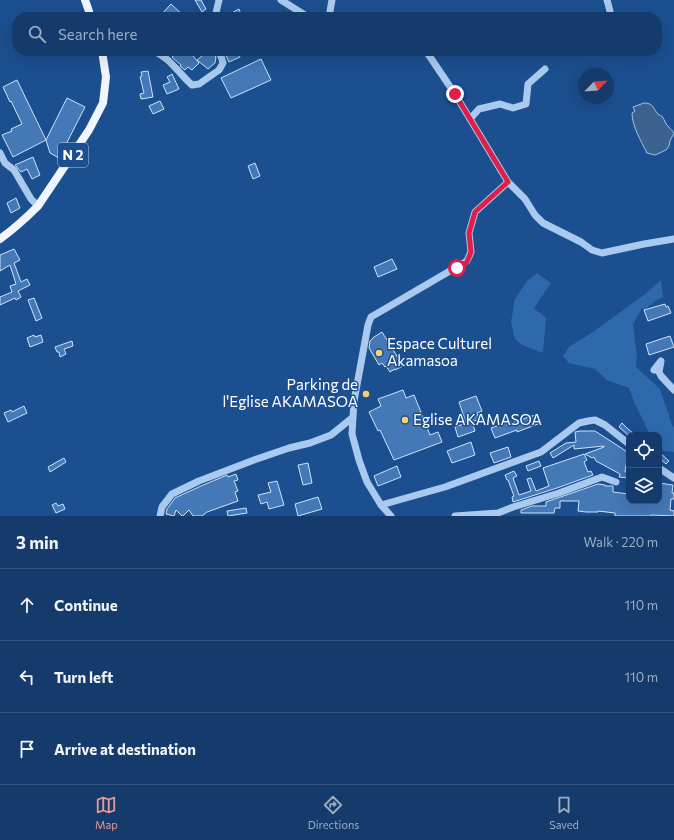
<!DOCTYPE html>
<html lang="en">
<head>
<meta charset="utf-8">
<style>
	:root { --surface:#143b6b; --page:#214673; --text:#f1f3f6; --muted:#9dadc1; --line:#33557e; --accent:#e69b98 }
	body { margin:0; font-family:Commissioner,sans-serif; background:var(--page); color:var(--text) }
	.controls { position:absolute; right:12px; bottom:12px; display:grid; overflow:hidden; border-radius:8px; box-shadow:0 4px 16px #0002 }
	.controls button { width:36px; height:36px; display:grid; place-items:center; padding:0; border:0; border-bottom:1px solid var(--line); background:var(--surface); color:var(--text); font:20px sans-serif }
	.compass { position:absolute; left:578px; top:68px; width:36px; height:36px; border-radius:50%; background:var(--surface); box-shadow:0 4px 16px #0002; rotate:65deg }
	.stop { position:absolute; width:12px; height:12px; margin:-9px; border:3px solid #e11d48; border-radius:50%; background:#fff }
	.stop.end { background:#e11d48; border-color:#fff; box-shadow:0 1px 4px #0008 }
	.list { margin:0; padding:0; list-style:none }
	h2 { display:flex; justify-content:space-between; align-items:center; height:52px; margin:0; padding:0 16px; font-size:17px }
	h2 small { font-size:13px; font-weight:400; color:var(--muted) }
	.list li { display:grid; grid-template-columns:26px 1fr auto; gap:12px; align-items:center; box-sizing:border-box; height:72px; padding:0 16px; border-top:1px solid var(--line) }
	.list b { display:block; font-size:15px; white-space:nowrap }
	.list em { font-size:13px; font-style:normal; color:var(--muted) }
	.icon { flex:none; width:22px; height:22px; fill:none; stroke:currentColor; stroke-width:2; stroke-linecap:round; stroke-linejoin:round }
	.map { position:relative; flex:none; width:674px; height:516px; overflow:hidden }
	.search { position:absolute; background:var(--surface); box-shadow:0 4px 16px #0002; left:12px; right:12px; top:12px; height:44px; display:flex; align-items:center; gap:10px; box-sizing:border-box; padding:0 14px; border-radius:16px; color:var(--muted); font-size:15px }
	.sheet { height:268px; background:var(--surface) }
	nav { display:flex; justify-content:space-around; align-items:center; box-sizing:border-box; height:56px; border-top:1px solid var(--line); background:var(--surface); font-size:11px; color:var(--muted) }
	nav a { display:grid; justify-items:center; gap:2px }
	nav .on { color:var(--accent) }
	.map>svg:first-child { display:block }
	.green { fill:#2e69ad }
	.water { fill:#3c6290; stroke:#9cc4f0 }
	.building { fill:#4478b7; stroke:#cfe3fa }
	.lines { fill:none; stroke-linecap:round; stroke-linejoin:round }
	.minor { stroke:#a9c9ee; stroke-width:7 }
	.major { stroke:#f0f6ff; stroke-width:8 }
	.route { stroke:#e11d48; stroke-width:5 }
	.poi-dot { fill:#ffd166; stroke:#1b4f8f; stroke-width:1.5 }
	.labels { text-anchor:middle; stroke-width:3; stroke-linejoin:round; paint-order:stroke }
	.shield { fill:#1b4f8f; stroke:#bbcadd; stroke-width:1 }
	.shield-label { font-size:14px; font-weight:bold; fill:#fff }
	.poi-label { font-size:15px; fill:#fff; stroke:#1b4f8f; text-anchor:start }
</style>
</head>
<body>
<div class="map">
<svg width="674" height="516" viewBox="0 0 674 516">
	<rect width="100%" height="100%" fill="#1b4f8f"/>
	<path class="green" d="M537,273L551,283L534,308L546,318L543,353L522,345L515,339L511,322L515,299L527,281Z
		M661,280L663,297L654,302L644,310L642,308L633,324L637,358L636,367L660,389L672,425L674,427V452L664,451L659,447V435H650L640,414L635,404L629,388L607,380L595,369L569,363L563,356L569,347L593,332L644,295Z"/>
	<path class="water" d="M644,103C654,103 653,109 658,114C662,117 661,114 663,118C665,120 665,124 668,126C670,129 672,130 674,133L670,141L669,146L666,150L655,155L647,153C641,141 632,126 632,113L635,111L633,107Z"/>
	<path class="building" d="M195,0H201L206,9L202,12Z
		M171,4L185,17H159Z
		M239,9L242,17H224Z
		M177,51H189L199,63L192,70L188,67L185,70L180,66L181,65L172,57Z
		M208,51H210L216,57L215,63L208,69L197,60Z
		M224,51H237L240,57L229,62Z
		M261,59L271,80L231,98L221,78Z
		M148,71L153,97L141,99L140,94L144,93L140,77L142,76L141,72Z
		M172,74L179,89L167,94L163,85L170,82L167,77Z
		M17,80L46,140L67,98L85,107L59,158L50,153L46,140L13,157L2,135L12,131L11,129L22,124L11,101L10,102L3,87Z
		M160,101L164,109L153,114L149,106Z
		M33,157L40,175L32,179L27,169L21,172L15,165Z
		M255,163L260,176L253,179L248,166Z
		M16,198L20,208L11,213L7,203Z
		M14,249L20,260L14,263L21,282L27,279L30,285L18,291L21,297L16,300L15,298L0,305V297L12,292L10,286L16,284L10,265L0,271V255Z
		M392,259L397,269L378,277L374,267Z
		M34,298L42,318L36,321L28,300Z
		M665,304L666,307L668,306L671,313L648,321L644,310Z
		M382,332L403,366L395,370V369L390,372L386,366L385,367L382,363L379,365L369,348L370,341L374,337Z
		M34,335L35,337L41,335L43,342L30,347L27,338Z
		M670,336L674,347L649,355L646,344Z
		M72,341L73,346L64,349L66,354L60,357L59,352H57L55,347Z
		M403,390L406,398L414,395L430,435L438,432L442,442L394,460L380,430L378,431L369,412L381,406L378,399Z
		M476,396L482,411L477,413L479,419L472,422L475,431L458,437L455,427L466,423L459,402Z
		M24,406L27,413L8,422L4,413L11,410L12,412Z
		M535,415L538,424L517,432V430L495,438L491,428L511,421V423Z
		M622,423L627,428L635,435H628L619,427Z
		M580,431H595L629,453V459H627L625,472H629V478L619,477L620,474L596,461L594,457L592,458L585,454L604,447V446L574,449V445L553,458L550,453L566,443L576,442L575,432Z
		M471,442L475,455L452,463L447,451Z
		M508,447L511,457L494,463L490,453Z
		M659,452L669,461L666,464L659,458Z
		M584,454L587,460L584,462L588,472L591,471L593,475L557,488L513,502L512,497L514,496L508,480H507L505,475L514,471L517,476L513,478L519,495L531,491L527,479L531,478L536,491L549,486L543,468Z
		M64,458L66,462L50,472L48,467Z
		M539,461L541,466L528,471L526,466Z
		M308,463L312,483L303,485L298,465Z
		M397,466L401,477L378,486L374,476Z
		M236,474L238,480L234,481L238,491L235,492L238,501L207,512L202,516H193L189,510L183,516H182L176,510L174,516L166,514L167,509L175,498L201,486L227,475L228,477Z
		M277,481L284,505L269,509L267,502L261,504L258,495L271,492L268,483Z
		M659,483L673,485L672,493H674V499H671L670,510L674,511V516L651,515V516H615V513L598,511V512H586L578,511L579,501H560V508H555L554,513H521V510L532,506H546V502L598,484L605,485V486H613V492L629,494L628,501H659Z
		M318,497L322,509L298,516L295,504Z
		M56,503L58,506L63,504L65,509L56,513L52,505Z
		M246,508L247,513L228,516L227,511Z"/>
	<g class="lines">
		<path class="minor" d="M281,0L308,17
			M607,0L610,11L609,17
			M215,17L219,0
			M329,17L332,0
			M153,51C170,57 179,74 192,85L199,84L219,70L223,63L221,56L217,51
			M426,51L455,94L508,182L525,199L535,215L543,223L581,242L592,250L602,253L644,244L674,239
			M103,52L126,51
			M470,119L479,109L500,104L513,108L526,104L528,84L545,69
			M0,153L5,163L14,170L31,199L38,206
			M654,370L661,361L659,372L661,376L674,390
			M659,468L674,478
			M381,505L445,487L541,452L579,423L588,421L595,420L605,425L629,444
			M160,516L162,507L172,494L199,481L254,460L289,448L310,443L331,435L352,418
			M391,516L381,505L367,482L359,460L352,434L354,401L368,325L371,317L467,261L471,252L469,233L475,212L508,182
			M455,516L498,513L513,507L559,493L602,477L616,482"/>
		<path class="major" d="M85,0L91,17
			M0,239C14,229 26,218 38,206L89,130L103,103L106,77L102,51"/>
	</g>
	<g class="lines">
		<path class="route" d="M455,94L508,182L475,212L469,233L471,252L467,262L457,268"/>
	</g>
	<g class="poi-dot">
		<circle cx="379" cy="353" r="4"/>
		<circle cx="366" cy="394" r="4"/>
		<circle cx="405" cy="420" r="4"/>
	</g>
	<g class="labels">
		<rect class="shield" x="58" y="143" width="30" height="24" rx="3"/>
		<g class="shield-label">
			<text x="73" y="160">N 2</text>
		</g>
		<g class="poi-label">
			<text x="387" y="349">Espace Culturel<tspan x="387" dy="17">Akamasoa</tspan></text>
			<text x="358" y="390" text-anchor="end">Parking de<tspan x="358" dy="17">l'Eglise AKAMASOA</tspan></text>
			<text x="413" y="425">Eglise AKAMASOA</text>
		</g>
	</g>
</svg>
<div class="controls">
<button><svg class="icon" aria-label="locate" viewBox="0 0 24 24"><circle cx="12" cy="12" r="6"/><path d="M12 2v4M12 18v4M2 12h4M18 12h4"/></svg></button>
<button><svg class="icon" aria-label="layers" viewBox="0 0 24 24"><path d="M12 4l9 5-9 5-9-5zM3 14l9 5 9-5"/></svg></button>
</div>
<svg class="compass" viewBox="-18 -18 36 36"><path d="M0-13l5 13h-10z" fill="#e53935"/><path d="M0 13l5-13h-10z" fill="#9dadc1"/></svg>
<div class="stop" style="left:457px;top:268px"></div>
<div class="stop end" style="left:455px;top:94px"></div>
<div class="search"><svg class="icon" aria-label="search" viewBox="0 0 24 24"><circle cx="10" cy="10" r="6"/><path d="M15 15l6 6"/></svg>Search here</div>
</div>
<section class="sheet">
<h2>3 min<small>Walk · 220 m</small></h2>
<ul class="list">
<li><svg class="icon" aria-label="ahead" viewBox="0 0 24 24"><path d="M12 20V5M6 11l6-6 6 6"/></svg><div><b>Continue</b></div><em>110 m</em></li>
<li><svg class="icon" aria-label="left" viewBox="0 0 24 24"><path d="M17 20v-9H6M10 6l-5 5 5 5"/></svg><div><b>Turn left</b></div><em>110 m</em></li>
<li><svg class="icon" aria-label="arrive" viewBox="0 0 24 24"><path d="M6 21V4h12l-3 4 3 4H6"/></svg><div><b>Arrive at destination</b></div></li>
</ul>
</section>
<nav>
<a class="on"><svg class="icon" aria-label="map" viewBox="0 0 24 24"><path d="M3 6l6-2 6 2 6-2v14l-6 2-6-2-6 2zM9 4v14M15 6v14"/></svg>Map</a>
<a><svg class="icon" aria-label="directions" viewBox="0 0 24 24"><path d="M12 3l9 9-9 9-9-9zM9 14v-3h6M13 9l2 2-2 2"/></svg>Directions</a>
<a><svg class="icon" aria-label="saved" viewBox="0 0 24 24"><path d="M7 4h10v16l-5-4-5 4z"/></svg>Saved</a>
</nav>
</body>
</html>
